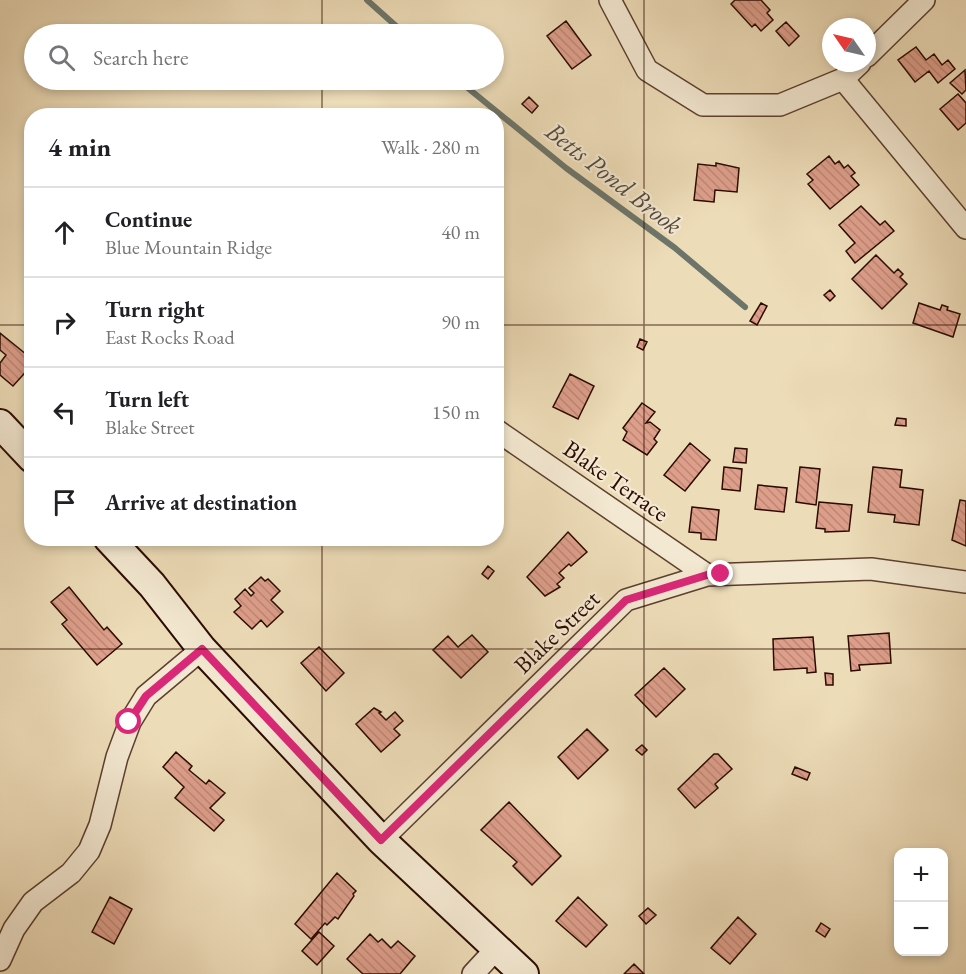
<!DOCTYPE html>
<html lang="en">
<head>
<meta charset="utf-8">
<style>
	:root { --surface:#fff; --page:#f6f6f6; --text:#202124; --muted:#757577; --line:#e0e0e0 }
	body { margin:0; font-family:"EB Garamond",serif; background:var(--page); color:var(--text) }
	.controls { position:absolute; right:18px; bottom:18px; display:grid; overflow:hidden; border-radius:12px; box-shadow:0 3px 9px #0003 }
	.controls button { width:54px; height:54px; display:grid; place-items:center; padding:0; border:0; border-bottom:2px solid var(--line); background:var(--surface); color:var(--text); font:30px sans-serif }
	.compass { position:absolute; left:822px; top:18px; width:54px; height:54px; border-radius:50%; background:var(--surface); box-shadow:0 3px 9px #0003; rotate:304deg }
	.stop { position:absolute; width:18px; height:18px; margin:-14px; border:4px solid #db2777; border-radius:50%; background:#fff }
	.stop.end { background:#db2777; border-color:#fff; box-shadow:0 2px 6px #0008 }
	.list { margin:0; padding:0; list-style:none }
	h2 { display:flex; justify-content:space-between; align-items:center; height:78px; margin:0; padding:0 24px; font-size:26px }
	h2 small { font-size:20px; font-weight:400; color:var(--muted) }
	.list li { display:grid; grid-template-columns:39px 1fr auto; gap:18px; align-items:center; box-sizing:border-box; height:90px; padding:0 24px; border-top:2px solid var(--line) }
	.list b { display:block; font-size:22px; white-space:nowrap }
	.list p { margin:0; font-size:20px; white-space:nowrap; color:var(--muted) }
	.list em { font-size:20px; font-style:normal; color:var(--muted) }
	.icon { flex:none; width:33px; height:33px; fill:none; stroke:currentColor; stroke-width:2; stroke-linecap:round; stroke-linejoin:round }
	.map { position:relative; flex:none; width:966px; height:974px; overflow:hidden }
	.search { position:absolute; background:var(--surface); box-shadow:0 3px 9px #0003; left:24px; top:24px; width:480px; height:66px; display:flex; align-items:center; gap:15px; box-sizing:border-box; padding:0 21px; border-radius:33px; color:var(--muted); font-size:22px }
	.panel { position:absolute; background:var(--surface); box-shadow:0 3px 9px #0003; left:24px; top:108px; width:480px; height:438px; border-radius:24px }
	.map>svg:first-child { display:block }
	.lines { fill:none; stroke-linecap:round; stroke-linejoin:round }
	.stream { stroke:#6d756a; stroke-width:6 }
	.building { fill:url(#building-back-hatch); stroke:#2b0b00; stroke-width:1.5 }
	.street-casing { stroke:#5c3f2e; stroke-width:24 }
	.secondary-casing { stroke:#2b0b00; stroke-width:32 }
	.street { stroke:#f3e8d1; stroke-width:21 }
	.secondary { stroke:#f3e8d1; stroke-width:28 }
	.route { stroke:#db2777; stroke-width:8 }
	.grid { fill:none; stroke:#2b0b00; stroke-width:1.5; stroke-opacity:0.55 }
	.labels { text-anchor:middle; stroke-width:4.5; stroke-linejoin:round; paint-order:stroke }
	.street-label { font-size:24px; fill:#2b0b00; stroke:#f3e8d1 }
	.water-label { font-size:26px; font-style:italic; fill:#52493e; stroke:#f3e8d1 }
</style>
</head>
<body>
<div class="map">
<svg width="966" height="974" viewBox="0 0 966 974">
	<defs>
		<pattern id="building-back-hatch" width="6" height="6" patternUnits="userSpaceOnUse" patternTransform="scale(1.5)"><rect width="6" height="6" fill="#dd9e8a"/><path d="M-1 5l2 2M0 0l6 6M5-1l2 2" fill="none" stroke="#be8775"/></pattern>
	</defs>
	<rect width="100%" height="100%" fill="#eddcb8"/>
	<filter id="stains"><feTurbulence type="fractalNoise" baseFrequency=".00333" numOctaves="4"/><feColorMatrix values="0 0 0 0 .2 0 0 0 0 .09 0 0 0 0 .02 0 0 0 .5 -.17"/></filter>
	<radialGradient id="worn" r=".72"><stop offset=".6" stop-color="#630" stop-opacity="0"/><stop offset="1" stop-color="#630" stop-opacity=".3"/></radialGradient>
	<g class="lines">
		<path class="stream" d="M367,0L405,34
			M458,80L566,168L675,248L745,307"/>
	</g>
	<path class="building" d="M735,0H761L770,10L767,13L773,20L761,31L755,24L752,27L731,4Z
		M566,21L591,55L572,69L547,36Z
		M786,22L799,36L789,46L776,31Z
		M916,47L926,60L934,54L942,65L948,60L955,69L938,83L929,71L915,82L898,60Z
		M965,70L966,90L962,94L950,83Z
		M958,94L966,103V123L958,130L940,109Z
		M529,97L538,106L532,113L522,104Z
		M829,156L835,164L839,161L844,168L848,165L855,173L851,176L859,185L830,209L808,184L813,180L807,174Z
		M716,163L739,168L737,192L715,190L714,202L694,200L698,164L716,166Z
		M861,206L880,225L885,221L894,231L855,263L846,251L855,243L839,225Z
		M876,255L894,273L898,269L903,274L900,277L907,284L882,309L852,279Z
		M830,290L835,296L830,301L824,295Z
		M761,303L767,306L757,325L750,321Z
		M919,303L940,310L942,305L948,307L947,310L960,314L953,337L913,323Z
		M0,333L32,359V365L13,386L0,375V363L6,355L0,350Z
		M640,339L647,342L643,350L637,347Z
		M570,374L594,386L578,419L553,407Z
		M642,403L655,412L646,423L650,422L660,430L654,439L657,442L647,455L623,440L627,432L623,428Z
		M897,418L906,419V426L895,425Z
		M690,443L710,460L685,491L664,475Z
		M735,448L747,449L746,463L733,462Z
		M724,467L742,469L740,491L722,489Z
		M800,467L820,469L816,505L796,502Z
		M873,467L902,470L900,487L923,490L919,525L894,522L895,515L868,512Z
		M758,485L787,488L784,512L755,509Z
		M960,500L966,501V546L952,540Z
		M819,502L852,505L849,531L825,532V529L816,528Z
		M692,507L719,510L716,540L701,539V533L689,532Z
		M568,532L587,552L571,566L569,564L559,573L564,578L557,584L560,587L545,596L527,577Z
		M488,566L494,571L488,579L482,574Z
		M261,577L265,581L268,579L280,591L271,600L283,612L267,627L261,620L252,629L234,612L241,606L235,599L245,589L251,596L254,593L249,588Z
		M69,587L104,630L107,627L122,644L97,665L62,624L67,620L51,602Z
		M889,633L891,663L859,665L860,670L851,671L848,636Z
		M472,635L488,652L461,678L433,650L448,636L458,647Z
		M813,637L816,672L807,673V668L774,670L773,639Z
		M319,647L344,673L326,691L301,663Z
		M664,668L685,689L656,717L635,695Z
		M825,673L833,674V685H826Z
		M374,708L381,712L379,713L386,720L395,712L403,721L394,729L400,735L381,752L356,724Z
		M587,729L608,750L578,779L558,757Z
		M642,745L647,750L642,755L636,750Z
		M176,752L192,766L189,770L206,784L209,780L225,793L210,808L224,820L214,831L175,798L184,787L163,767Z
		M714,754H718L732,769L715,784L718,788L695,808L678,789Z
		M795,767L810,773L807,780L792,774Z
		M509,802L561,856L532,885L513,866L517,862L481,830Z
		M337,873L356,891L353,894L354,896L338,919L335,917L327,925L325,923L311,939L295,924Z
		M110,897L132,909L114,944L92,932Z
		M578,897L607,925L586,947L556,921Z
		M648,908L656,915L646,924L639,916Z
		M738,917L756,934L730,964L711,948Z
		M821,923L830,929L825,937L816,931Z
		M319,932L334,946L317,965L302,951Z
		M370,934L378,942L382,939L391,948L398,941L415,956L400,974H363L347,959Z
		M634,964L644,974H624Z"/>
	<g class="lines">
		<defs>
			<path id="street" d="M610,0L647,70L703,105H780L843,79L860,63
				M867,56L924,0
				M843,79L966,228
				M496,430L707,575
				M381,840L626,600L707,575L871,569L966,582
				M0,960L14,929L33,902L71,873L89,851L100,825L117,757L130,722L146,696L202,649
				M473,974L497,948"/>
			<path id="secondary" d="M0,424L32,458
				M108,538L152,585L202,649L381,840L524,974"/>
		</defs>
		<use href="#street" class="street-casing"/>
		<use href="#secondary" class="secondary-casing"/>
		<use href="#street" class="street"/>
		<use href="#secondary" class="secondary"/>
	</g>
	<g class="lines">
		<path class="route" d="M129,722L146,696L202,649L381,840L626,600L707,575L721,574"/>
	</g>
	<path class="grid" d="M322,0V34M644,0V974M322,80V116M0,325H32M496,325H966M322,538V974M0,649H966"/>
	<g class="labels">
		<g class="street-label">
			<text transform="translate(616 481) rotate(35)" y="8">Blake Terrace</text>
			<text transform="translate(557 632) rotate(-44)" y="8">Blake Street</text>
		</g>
		<g class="water-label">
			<text transform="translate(614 178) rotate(38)" y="9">Betts Pond Brook</text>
		</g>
	</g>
	<rect width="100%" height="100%" filter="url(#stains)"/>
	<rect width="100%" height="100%" fill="url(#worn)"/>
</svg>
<div class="controls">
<button>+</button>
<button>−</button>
</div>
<svg class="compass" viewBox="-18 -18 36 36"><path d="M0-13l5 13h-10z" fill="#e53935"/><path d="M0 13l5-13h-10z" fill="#757577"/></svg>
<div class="stop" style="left:129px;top:722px"></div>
<div class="stop end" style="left:721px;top:574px"></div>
<div class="search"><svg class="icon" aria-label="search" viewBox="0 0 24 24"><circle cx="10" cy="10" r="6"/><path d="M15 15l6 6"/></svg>Search here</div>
<section class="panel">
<h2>4 min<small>Walk · 280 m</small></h2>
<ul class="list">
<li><svg class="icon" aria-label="ahead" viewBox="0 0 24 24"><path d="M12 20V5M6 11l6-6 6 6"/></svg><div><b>Continue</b><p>Blue Mountain Ridge</p></div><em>40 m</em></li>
<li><svg class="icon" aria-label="right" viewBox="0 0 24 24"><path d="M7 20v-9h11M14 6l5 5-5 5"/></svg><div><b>Turn right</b><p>East Rocks Road</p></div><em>90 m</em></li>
<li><svg class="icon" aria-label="left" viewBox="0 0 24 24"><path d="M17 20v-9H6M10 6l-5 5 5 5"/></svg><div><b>Turn left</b><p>Blake Street</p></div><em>150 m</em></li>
<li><svg class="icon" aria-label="arrive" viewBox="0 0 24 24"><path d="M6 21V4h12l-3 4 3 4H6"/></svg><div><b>Arrive at destination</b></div></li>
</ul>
</section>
</div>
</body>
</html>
